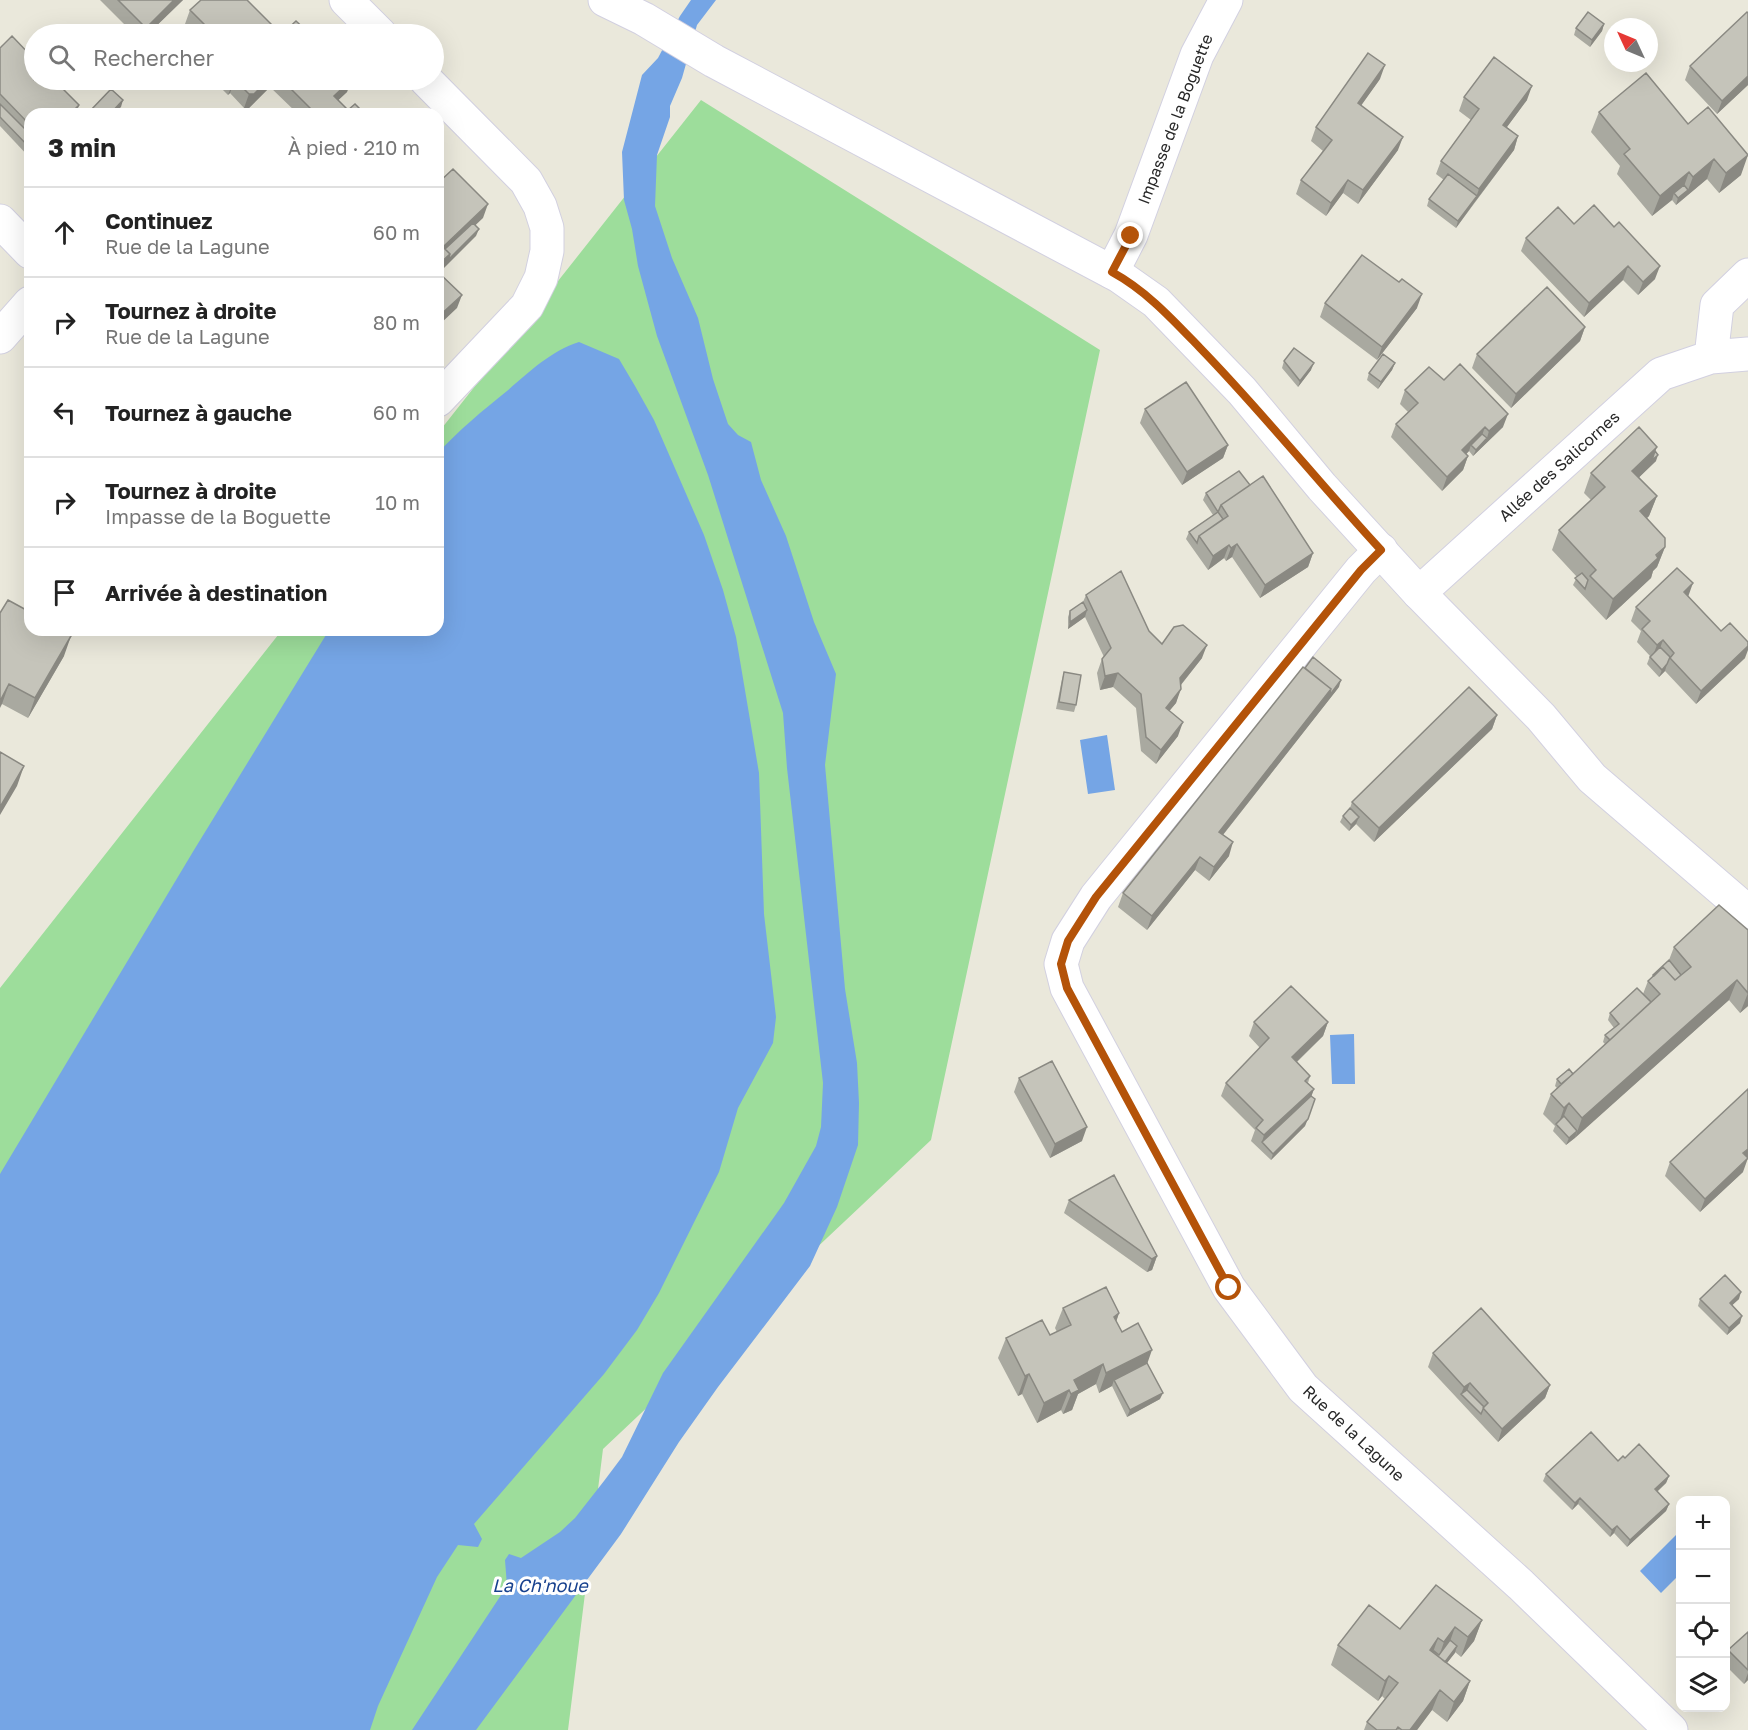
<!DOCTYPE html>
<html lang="fr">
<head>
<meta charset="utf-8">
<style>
	:root { --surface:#fff; --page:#f6f6f6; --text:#222; --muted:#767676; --line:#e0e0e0 }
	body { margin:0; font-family:"Golos Text",sans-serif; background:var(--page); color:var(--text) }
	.controls { position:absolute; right:18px; bottom:18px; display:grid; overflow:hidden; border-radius:12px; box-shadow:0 6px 24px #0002 }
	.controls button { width:54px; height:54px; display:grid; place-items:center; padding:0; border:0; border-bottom:2px solid var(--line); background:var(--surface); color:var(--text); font:30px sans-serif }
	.compass { position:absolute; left:1604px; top:18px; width:54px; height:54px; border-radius:50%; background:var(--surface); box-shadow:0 6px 24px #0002; rotate:314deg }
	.stop { position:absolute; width:18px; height:18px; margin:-14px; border:4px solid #b45309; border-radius:50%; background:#fff }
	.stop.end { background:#b45309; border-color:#fff; box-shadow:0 2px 6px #0008 }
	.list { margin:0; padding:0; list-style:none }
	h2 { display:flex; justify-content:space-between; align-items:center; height:78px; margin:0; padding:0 24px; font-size:26px }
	h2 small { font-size:20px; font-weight:400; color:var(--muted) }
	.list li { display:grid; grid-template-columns:39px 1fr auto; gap:18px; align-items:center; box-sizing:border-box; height:90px; padding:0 24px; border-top:2px solid var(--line) }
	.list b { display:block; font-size:22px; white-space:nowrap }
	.list p { margin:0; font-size:20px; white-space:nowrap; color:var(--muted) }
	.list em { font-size:20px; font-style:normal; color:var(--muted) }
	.icon { flex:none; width:33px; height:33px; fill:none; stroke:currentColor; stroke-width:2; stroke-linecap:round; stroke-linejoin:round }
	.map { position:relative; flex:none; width:1748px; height:1730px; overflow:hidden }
	.search { position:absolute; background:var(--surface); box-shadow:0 6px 24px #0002; left:24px; top:24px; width:420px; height:66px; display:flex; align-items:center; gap:15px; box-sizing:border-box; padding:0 21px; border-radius:33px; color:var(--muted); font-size:22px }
	.panel { position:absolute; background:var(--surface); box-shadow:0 6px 24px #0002; left:24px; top:108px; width:420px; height:528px; border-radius:18px }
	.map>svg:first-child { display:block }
	.green { fill:#9ddd9b }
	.water { fill:#75a5e5 }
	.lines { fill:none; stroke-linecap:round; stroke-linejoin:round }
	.minor-casing { stroke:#d2d0e0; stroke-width:35 }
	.secondary-casing { stroke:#d2d0e0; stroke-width:35 }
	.minor { stroke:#fff; stroke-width:33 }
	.secondary { stroke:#fff; stroke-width:33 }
	.wall { fill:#a9a9a0 }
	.shaded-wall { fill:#8a8982 }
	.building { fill:#c5c4ba; stroke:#8a8982; stroke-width:1.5 }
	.route { stroke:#b45309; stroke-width:8 }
	.labels { text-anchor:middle; stroke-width:6; stroke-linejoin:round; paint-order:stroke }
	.street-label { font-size:16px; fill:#282828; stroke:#fff }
	.water-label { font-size:18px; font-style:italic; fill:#17418e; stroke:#fff }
</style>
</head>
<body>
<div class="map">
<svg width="1748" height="1730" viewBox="0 0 1748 1730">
	<rect width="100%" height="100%" fill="#eae8db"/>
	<path class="green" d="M701,100L1100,350L931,1140L603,1449L568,1730H0V988L282,630H438V433Z"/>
	<path class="water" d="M691,0H716L697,25L682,78L670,106V117L657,155L655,206L672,258L698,318L713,379L728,424L738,435L751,442L761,480L786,536L814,622L836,674L825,765L845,989L857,1063L859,1103L858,1145L837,1207L810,1266L718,1387L679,1442L621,1534L476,1730H412L507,1586L505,1560L509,1554L521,1558L560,1532L575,1518L604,1481L622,1457L663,1373L784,1203L816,1146L821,1127L823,1083L787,768L783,713L708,475L657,336L638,266L632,229L624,200L622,152L642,75L658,58L680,16Z
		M579,342L619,359L635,386L654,420L704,535L723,590L736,637L759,773L764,914L776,1017L773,1043L738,1108L719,1172L659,1293L637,1330L604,1374L474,1524L482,1539L478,1547L458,1545L437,1577L378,1706L370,1730H0V1174L194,850L329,630H438V453C459,430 482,411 507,391C529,372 551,351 579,342Z
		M1107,735L1115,790L1088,794L1080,740Z
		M1354,1034L1355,1084H1332L1330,1035Z
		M1680,1531V1574L1661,1593L1640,1571Z"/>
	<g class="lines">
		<defs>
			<path id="minor" d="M346,0L380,34
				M426,80L526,181L540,206L547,228V251L541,278L527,306L438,400
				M0,221L30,252
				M1112,272L1131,235L1197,55L1226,0
				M0,337L30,303
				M1711,357L1717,305L1748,275
				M1381,550L1361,570L1096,897L1068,941L1061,964L1067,988L1229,1288L1303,1388L1521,1585L1671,1730
				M1419,593L1661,374L1711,357L1748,354"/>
			<path id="secondary" d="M605,0L644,19L714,61L1119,276L1156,302L1242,391L1322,487L1419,593L1541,717L1592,778L1748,912"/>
		</defs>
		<use href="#minor" class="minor-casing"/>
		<use href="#secondary" class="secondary-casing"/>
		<use href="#minor" class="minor"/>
		<use href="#secondary" class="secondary"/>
	</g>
	<path class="wall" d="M100,0H183L148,34H134Z
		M190,10L281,34H187L191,31L185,24Z
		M1604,24L1602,31L1590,47L1574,35L1576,28Z
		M0,48L79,105L76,114H30V158L0,126Z
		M1690,66L1748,85L1717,114L1685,80Z
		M1380,79L1361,105L1398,150L1358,204L1343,193L1326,216L1296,194L1301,180L1323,151L1311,141L1316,127Z
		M213,80H351L347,92L338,100L348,110L365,114H298L270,87L249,108H244L230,93L228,95Z
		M1464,97L1527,100L1507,127L1518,136L1514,150L1456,228L1427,206L1429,199L1444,180L1436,174L1441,161L1471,120L1459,111Z
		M1599,112L1688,124L1741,175L1719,193L1707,179L1676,205L1672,200L1652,216L1617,174L1620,166L1591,132Z
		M1574,224L1655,279L1638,295L1623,280L1584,317L1521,251L1526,238Z
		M1325,303L1417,308L1377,360L1320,317Z
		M1585,327L1580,341L1511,408L1472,368L1477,354Z
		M1284,361L1311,370L1298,387L1282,368Z
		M1395,363L1392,370L1378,389L1367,380L1369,373Z
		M1444,380L1503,427L1473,456L1469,451L1466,454L1468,456L1463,470L1442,491L1391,437L1396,424L1408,412L1400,404L1405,390Z
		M1145,409L1228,445L1223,458L1182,485L1140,423Z
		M1655,451L1656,461L1639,477L1657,496L1649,516L1647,518L1665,547L1657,567L1653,571L1651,578L1606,620L1573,585L1577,577L1552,550L1559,530L1591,500L1584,493L1591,473Z
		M1250,485L1313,553L1308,567L1260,598L1232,557L1226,561L1224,558L1208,570L1186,539L1189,532L1213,515L1203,500L1206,493Z
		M1086,595L1149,631L1162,644L1202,658L1181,685L1176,703L1169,711L1178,736L1156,764L1141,751L1136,708L1113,687L1100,690L1097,673L1102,659L1104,657L1085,617L1068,629V617L1070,611L1083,602Z
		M1688,597L1745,658L1696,704L1665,671L1659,677L1647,664L1650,656L1637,642L1641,631L1631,621L1636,607Z
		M0,613L64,656L28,718L2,704Z
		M1064,672L1076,705L1074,712L1056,709L1062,679Z
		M1339,687L1223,835L1229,856L1209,881L1195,870L1147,930L1118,907L1123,893Z
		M1497,715L1492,729L1374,842L1356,824L1349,831L1340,822L1343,816L1350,808L1352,802Z
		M1748,930V1006L1740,1013L1729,1000L1566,1145L1553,1131L1555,1126L1543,1114L1551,1094L1557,1088L1555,1086L1557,1079L1573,1074L1605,1044L1603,1042L1605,1035L1614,1028L1608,1020L1610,1013L1643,994L1648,981L1652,977L1653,975L1669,960L1674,947Z
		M1254,1022H1328L1323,1036L1297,1062L1310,1076L1308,1083L1314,1089L1311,1096L1305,1126L1271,1160L1251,1141L1255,1130L1221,1096L1226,1083L1260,1048L1249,1036Z
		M1019,1078L1082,1141L1050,1158L1014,1092Z
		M1670,1162L1743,1172L1700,1212L1665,1176Z
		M1069,1200L1157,1256L1152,1270L1147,1272L1064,1213Z
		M1700,1299H1739L1732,1305L1740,1323L1727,1335L1698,1306Z
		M1063,1308L1119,1313L1116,1322L1122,1332L1147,1363L1160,1399L1127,1417L1112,1386L1099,1393L1096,1384L1078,1394L1072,1410L1063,1414L1061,1410L1037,1423L1022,1394L1018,1396L998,1358L1006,1338L1050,1335L1057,1332L1055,1328Z
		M1433,1353L1550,1385L1545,1398L1498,1442L1428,1367Z
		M1625,1458L1669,1476L1666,1483L1657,1492L1669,1504L1666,1511L1627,1547L1614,1533L1610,1537L1578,1504L1572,1510L1543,1481L1546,1474L1618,1461Z
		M1482,1620L1474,1641L1461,1657L1455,1652L1447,1663L1470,1681L1463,1701L1447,1722L1432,1710L1417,1730H1364L1367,1722L1385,1699L1382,1696L1378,1701L1331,1665L1338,1645L1400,1629Z
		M1748,1632V1680L1744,1684L1725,1665V1658L1728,1650Z"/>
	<path class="shaded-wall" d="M174,0H183L148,34H143L146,28Z
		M1604,24L1602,31L1590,47L1592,40Z
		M1385,65L1380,79L1353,117L1358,103Z
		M1748,76V85L1717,114L1722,101Z
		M235,80L230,93L228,95L233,82Z
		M268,80H273L270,87L249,108H244L249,94Z
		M351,80L347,92L329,109L334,96Z
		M1532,86L1527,100L1498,139L1503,125Z
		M123,100L121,107L114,114H110Z
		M79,105L76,114H70Z
		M1518,136L1514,150L1474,203L1479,189Z
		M1403,137L1398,150L1358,204L1363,190Z
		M1748,155L1741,175L1719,193L1726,173Z
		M1714,159L1707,179L1676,205L1678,198L1688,190L1693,177Z
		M1689,172L1682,192L1674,193L1672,200L1652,216L1660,196Z
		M1348,180L1343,193L1326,216L1331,203Z
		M1477,196L1474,203L1456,228L1458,221Z
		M488,204L483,218L443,256V247Z
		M479,229L476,236L438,274V265Z
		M1628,266L1623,280L1584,317L1589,303Z
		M1660,266L1655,279L1638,295L1643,282Z
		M1422,294L1417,308L1377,360L1382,347Z
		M462,295L457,308L438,326V317Z
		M1585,327L1580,341L1511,408L1516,394Z
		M1314,363L1311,370L1298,387L1300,381Z
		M1395,363L1392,370L1378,389L1381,382Z
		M1508,414L1503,427L1473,456L1476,450L1487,438L1489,431Z
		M1485,427L1480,441L1471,445L1469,451L1457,464L1462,450Z
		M1228,445L1223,458L1182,485L1187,472Z
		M1657,447L1652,460L1658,455L1656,461L1625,491L1632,471Z
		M1468,456L1463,470L1442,491L1447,477Z
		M1657,496L1649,516L1633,531L1640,511Z
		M1237,544L1232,557L1226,561L1231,548Z
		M1229,545L1224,558L1208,570L1213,556Z
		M1665,547L1657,567L1653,571L1651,578L1606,620L1613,599Z
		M1313,553L1308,567L1260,598L1265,585Z
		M1693,583L1688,597L1684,592Z
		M1087,610L1085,617L1068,629L1070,622Z
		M71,636L64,656L28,718L35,698Z
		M1663,640L1658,654L1652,658L1657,645Z
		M1207,645L1202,658L1175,692L1180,678Z
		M1748,646V650L1745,658L1696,704L1701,691Z
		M1667,664L1665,671L1659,677L1662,670Z
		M1118,673L1113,687L1100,690L1105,676Z
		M1341,680L1339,687L1214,846L1219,832L1331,689Z
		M9,684L2,704L0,708V701Z
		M1181,689L1176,703L1161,721L1166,708Z
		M1497,715L1492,729L1374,842L1379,828Z
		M1183,722L1178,736L1156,764L1161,750Z
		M24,766L17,786L0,815V807Z
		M1359,817L1356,824L1349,831L1351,825Z
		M1233,842L1229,856L1209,881L1214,867Z
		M1200,857L1195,870L1147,930L1152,916Z
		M1737,980L1729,1000L1575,1138L1582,1118Z
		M1748,993V1006L1740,1013Z
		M1328,1022L1323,1036L1287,1071L1292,1057Z
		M1314,1089L1309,1103L1262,1142L1264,1135Z
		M1569,1103L1561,1123L1557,1128L1564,1108Z
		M1308,1119L1305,1126L1271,1160L1273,1154Z
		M1087,1127L1082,1141L1050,1158L1055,1144Z
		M1577,1131L1575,1138L1566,1145L1569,1138Z
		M1748,1149V1158L1743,1153Z
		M1748,1158L1743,1172L1700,1212L1705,1199Z
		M1157,1256L1152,1270L1147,1272L1152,1259Z
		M1741,1292L1739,1299L1727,1310L1730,1303Z
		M1119,1313L1112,1334L1114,1317Z
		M1742,1316L1740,1323L1727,1335L1729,1328Z
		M1152,1350L1145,1370L1114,1380L1112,1386L1099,1393L1106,1373Z
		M1103,1364L1096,1384L1078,1394L1072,1410L1063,1414L1071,1394L1074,1380Z
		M1029,1374L1022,1394L1018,1396L1025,1376Z
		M1470,1383L1465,1397L1461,1394L1464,1387Z
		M1550,1385L1545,1398L1498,1442L1502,1429Z
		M1069,1390L1061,1410L1037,1423L1044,1403Z
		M1163,1393L1160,1399L1127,1417L1130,1410Z
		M1669,1476L1666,1483L1652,1496L1655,1489Z
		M1580,1498L1578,1504L1572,1510L1575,1503Z
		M1669,1504L1666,1511L1627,1547L1630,1540Z
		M1617,1526L1614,1533L1610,1537L1612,1530Z
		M1482,1620L1474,1641L1461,1657L1468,1637Z
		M1455,1627L1448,1647L1437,1662L1444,1642Z
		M1438,1638L1431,1658L1430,1650Z
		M1457,1646L1455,1653L1434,1679L1437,1672Z
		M1748,1673V1680L1744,1684Z
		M1389,1676L1382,1696L1378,1701L1385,1681Z
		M1470,1681L1463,1701L1447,1722L1454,1702Z
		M1440,1690L1432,1710L1417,1730H1410Z"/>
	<path class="building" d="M118,0H174L146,28Z
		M201,0H247L281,34H214L190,10Z
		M1588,12L1604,24L1592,40L1576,28Z
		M1747,12L1748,13V76L1722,101L1690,66Z
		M296,21L310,34H282Z
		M196,26L204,34H187Z
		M12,36L34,59V80H54L79,105L70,114H30V125L0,94V48Z
		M1368,53L1385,65L1358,103L1403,137L1363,190L1348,180L1331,203L1301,180L1332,140L1316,127Z
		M1494,57L1532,86L1503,125L1518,136L1479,189L1441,161L1479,109L1464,97Z
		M1646,73L1688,124L1708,107L1748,155L1726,173L1714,159L1693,177L1689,172L1660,196L1624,154L1630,149L1599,112Z
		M235,80H268L254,94H249Z
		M282,80H351L334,96L348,110L355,104L365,114H315V113Z
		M111,89L123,100L110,114H91L89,112Z
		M0,104L30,134V148L0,117Z
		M453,169L488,204L443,247L450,254L438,265V183Z
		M1448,174L1477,196L1458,221L1429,199Z
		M1684,185L1688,190L1678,198L1674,193Z
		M1594,205L1614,227L1619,222L1660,266L1643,282L1628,266L1589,303L1526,238L1558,207L1574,224Z
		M473,223L479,229L448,260L450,254L445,249Z
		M1362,255L1399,282L1402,279L1422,294L1382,347L1325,303Z
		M438,272L462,295L438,317Z
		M1547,287L1585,327L1516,394L1477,354Z
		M1294,348L1314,363L1300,381L1284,361Z
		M1383,354L1395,363L1381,382L1369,373Z
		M1460,364L1508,414L1489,431L1485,427L1462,450L1468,456L1447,477L1396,424L1418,403L1405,390L1429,367L1444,380Z
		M1186,382L1228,445L1187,472L1145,409Z
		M1639,427L1657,447L1632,471L1657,496L1640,511L1665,538V547L1656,555L1658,558L1613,599L1590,576L1596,570L1559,530L1605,487L1591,473Z
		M1482,434L1487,438L1476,450L1471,445Z
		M1655,451L1658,455L1652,460Z
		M1239,471L1250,485L1221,505L1218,512L1206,493Z
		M1263,476L1313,553L1265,585L1237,544L1231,548L1229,545L1213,556L1199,536L1228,516L1221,505Z
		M1218,512L1223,519L1199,536L1197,543L1189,532Z
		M1677,568L1693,583L1684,592L1721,631L1730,623L1748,642V646L1701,691L1670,658L1674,653L1663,640L1657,645L1642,629L1650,621L1636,607Z
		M1121,571L1149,631L1162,644L1174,627L1183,625L1207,645L1180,678L1181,689L1166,708L1183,722L1161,750L1146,737L1141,694L1118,673L1105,676L1102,659L1111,648L1086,595Z
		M1582,573L1588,580L1585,589L1575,578Z
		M8,600L30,612V630H60L71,636L35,698L9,684L0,701V613Z
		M1083,602L1087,610L1070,622V611Z
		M1660,647L1670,657L1667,664L1662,670L1650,657Z
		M1313,657L1341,680L1329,696L1331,689L1305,668Z
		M1303,667L1331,689L1219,832L1233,842L1214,867L1200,857L1152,916L1123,893Z
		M1064,672L1081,675L1076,705L1059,702Z
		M1469,687L1497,715L1379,828L1352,802Z
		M0,752L24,766L0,807Z
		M1350,808L1359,817L1351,825L1343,816Z
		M1719,905L1748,930V993L1737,980L1582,1118L1569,1103L1564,1108L1551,1094L1660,994L1648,981L1663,967L1675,980L1691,967L1674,947Z
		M1669,960L1681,975L1675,980L1663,967L1654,976L1653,975Z
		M1291,986L1328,1022L1292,1057L1310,1076L1305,1081L1314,1089L1264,1135L1256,1128L1263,1120L1226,1083L1269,1038L1254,1022Z
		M1637,988L1651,1002L1610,1040L1605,1035L1619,1024L1610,1013Z
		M1052,1061L1087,1127L1055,1144L1019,1078Z
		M1569,1069L1573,1074L1561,1084L1557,1079Z
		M1748,1089V1149L1743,1153L1748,1158L1705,1199L1670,1162Z
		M1311,1096L1315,1099L1308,1119L1273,1154L1262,1142Z
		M1564,1116L1577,1131L1569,1138L1556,1124Z
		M1114,1175L1157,1256L1152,1259L1069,1200Z
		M1725,1275L1741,1292L1730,1303L1742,1316L1729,1328L1700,1299Z
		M1106,1287L1119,1313L1114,1317L1122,1332L1138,1323L1152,1350L1106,1373L1103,1364L1074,1380L1079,1390L1071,1394L1069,1390L1044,1403L1029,1374L1025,1376L1006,1338L1042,1320L1050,1335L1071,1325L1063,1308Z
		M1481,1308L1550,1385L1502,1429L1483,1408L1488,1403L1470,1383L1464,1387L1433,1353Z
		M1147,1363L1163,1393L1130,1410L1114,1380Z
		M1467,1390L1484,1407L1481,1414L1461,1394Z
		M1591,1432L1618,1461L1623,1456L1625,1458L1639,1444L1669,1476L1655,1489L1669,1504L1630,1540L1617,1526L1612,1530L1580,1498L1575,1503L1546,1474Z
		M1436,1585L1482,1620L1468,1637L1455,1627L1444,1642L1438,1638L1430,1650L1470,1681L1454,1702L1440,1690L1410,1730H1402L1398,1727L1396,1730H1377L1367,1722L1398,1683L1389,1676L1385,1681L1338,1645L1369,1605L1400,1629Z
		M1748,1632V1670L1728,1650Z
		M1450,1640L1457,1646L1445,1662L1433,1652L1434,1651L1439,1655Z"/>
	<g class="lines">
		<path class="route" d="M1131,236L1112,272C1147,291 1174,321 1201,349C1264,414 1320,484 1381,550L1361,570L1096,897L1068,941L1061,964L1067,988L1229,1288"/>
	</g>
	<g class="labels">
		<g class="street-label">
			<text transform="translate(1175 119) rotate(-69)" y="6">Impasse de la Boguette</text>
			<text transform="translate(1559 466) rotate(-42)" y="6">Allée des Salicornes</text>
			<text transform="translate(1354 1433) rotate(43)" y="6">Rue de la Lagune</text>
		</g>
		<g class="water-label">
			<text x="540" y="1592">La Ch'noue</text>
		</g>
	</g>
</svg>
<div class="controls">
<button>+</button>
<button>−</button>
<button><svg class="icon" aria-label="locate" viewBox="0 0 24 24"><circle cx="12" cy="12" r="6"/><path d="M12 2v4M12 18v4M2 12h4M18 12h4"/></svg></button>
<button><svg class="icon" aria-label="layers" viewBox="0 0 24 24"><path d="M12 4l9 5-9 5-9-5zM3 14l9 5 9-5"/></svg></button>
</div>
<svg class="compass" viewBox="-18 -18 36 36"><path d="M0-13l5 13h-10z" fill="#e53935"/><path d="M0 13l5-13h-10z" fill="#767676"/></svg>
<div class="stop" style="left:1229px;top:1288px"></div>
<div class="stop end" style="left:1131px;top:236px"></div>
<div class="search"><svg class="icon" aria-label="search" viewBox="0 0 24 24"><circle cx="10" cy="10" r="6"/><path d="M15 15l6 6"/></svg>Rechercher</div>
<section class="panel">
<h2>3 min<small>À pied · 210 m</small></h2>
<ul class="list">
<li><svg class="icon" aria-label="ahead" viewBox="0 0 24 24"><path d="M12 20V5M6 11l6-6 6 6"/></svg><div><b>Continuez</b><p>Rue de la Lagune</p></div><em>60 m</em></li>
<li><svg class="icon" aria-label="right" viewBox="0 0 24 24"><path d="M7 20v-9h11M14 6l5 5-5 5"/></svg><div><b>Tournez à droite</b><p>Rue de la Lagune</p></div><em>80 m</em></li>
<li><svg class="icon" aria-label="left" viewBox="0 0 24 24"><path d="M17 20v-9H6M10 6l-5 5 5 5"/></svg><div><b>Tournez à gauche</b></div><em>60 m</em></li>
<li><svg class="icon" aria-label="right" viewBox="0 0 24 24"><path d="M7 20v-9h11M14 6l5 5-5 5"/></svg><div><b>Tournez à droite</b><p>Impasse de la Boguette</p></div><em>10 m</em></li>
<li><svg class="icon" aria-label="arrive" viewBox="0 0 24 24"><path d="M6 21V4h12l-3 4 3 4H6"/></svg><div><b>Arrivée à destination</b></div></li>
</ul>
</section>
</div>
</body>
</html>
